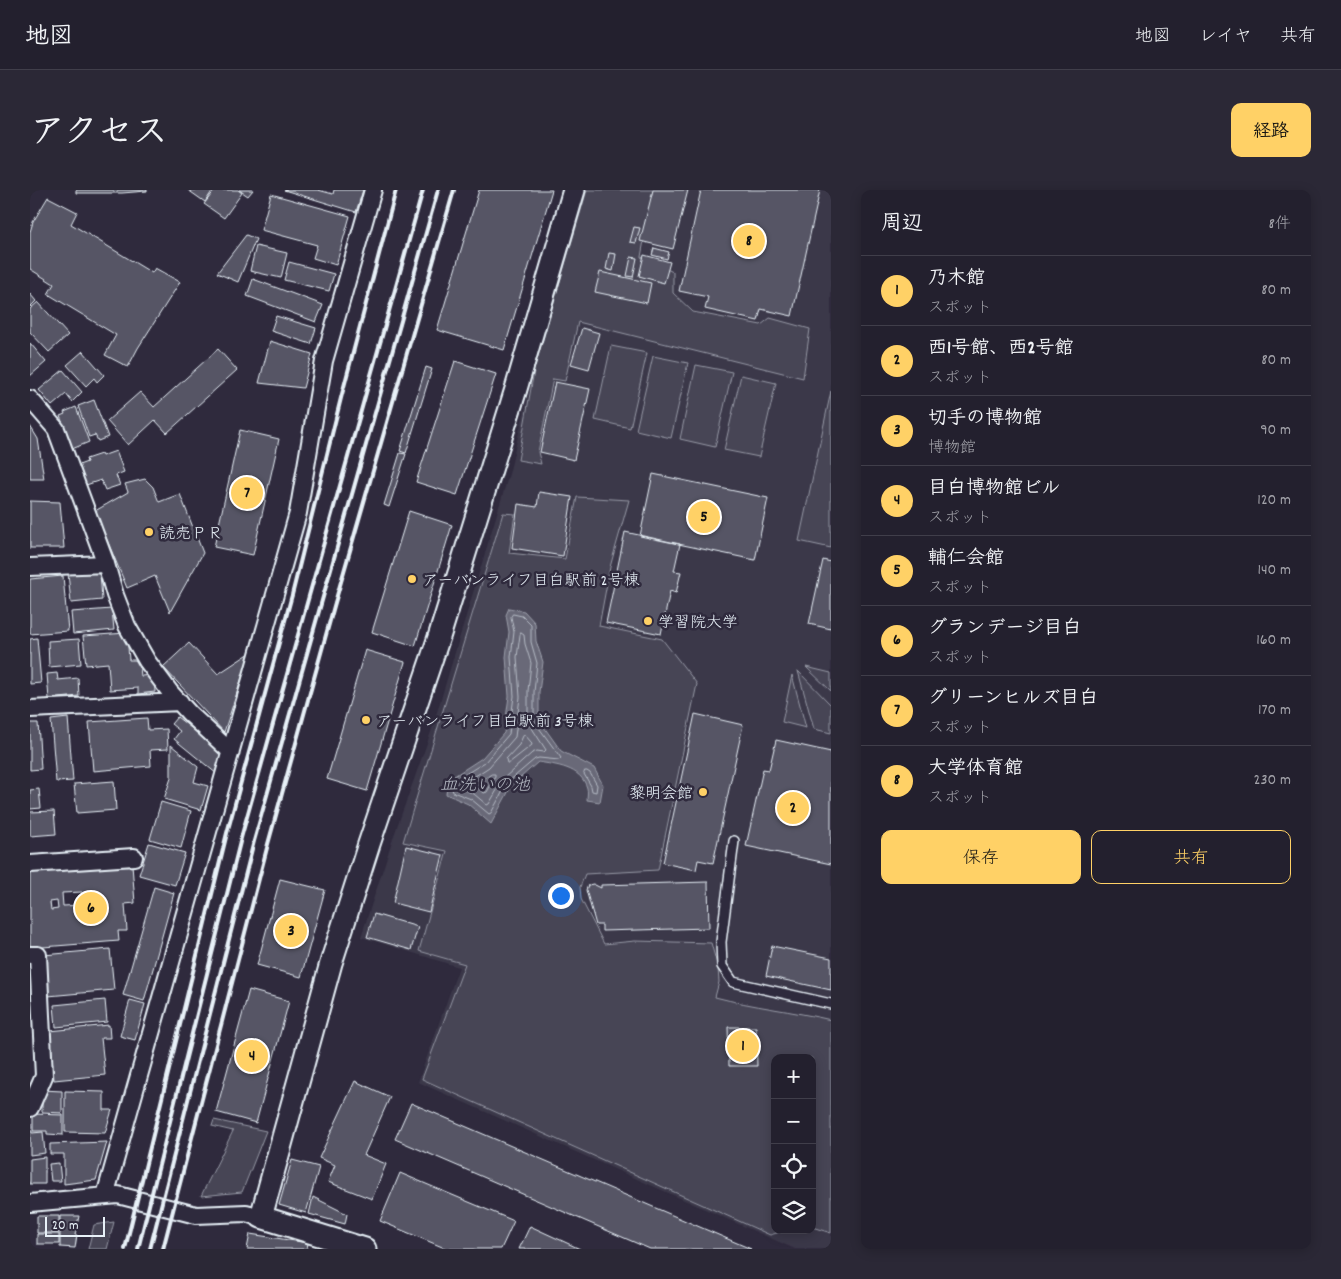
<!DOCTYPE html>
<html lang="ja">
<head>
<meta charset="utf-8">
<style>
	:root { --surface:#23202e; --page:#2b2836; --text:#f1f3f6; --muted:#a3a3aa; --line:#403e4a; --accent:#ffd166 }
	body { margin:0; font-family:Dekko,"Klee One",sans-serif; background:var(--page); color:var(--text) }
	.controls { position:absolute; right:15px; bottom:15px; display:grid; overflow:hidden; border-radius:10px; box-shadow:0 2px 12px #0003 }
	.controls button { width:45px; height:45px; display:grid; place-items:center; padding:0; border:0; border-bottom:1px solid var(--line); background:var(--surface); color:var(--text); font:25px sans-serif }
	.scale { position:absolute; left:15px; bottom:12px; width:60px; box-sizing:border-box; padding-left:5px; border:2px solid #e8f1f8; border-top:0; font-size:14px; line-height:18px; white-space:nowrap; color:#e8f1f8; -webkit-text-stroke:4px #2f2a3d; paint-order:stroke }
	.you { position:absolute; left:530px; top:705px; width:18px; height:18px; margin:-12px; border:4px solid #fff; border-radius:50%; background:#1a73e8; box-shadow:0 0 0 8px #1a73e833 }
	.badge { display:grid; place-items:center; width:32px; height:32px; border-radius:50%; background:var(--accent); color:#111; font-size:16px; font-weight:700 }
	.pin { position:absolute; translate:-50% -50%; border:2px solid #fff; box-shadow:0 1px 5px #0006 }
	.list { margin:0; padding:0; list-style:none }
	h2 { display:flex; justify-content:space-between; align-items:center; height:65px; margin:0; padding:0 20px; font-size:21px }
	h2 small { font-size:16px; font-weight:400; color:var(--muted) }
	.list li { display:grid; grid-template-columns:32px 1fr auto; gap:15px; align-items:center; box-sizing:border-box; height:70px; padding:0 20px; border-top:1px solid var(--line) }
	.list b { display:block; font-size:19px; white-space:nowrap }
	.list p { margin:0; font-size:16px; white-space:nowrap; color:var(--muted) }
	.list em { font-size:16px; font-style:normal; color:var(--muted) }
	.actions { display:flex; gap:10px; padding:15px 20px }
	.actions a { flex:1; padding:11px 0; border:1px solid var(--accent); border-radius:10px; text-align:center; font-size:18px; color:var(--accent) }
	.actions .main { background:var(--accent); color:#111 }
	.icon { flex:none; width:28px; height:28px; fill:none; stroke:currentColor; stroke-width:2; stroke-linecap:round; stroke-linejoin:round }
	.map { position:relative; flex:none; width:801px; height:1059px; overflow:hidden; border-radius:10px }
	header { display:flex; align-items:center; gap:30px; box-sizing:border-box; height:70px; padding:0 25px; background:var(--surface); border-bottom:1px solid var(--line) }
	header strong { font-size:24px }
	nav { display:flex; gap:28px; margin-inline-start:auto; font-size:18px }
	.intro { display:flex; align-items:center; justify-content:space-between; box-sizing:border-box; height:120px; padding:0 30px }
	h1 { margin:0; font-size:35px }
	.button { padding:12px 22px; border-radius:10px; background:var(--accent); color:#111; font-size:18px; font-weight:700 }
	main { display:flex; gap:30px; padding:0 30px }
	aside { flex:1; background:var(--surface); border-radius:10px; box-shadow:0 2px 12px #0003 }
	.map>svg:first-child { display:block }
	.built { fill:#3b3749; fill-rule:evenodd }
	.green { fill:#464455; stroke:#979aa6 }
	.water { fill:#696978; stroke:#9c9fab }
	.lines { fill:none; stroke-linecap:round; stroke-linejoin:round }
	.shore { stroke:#b5bbc5; stroke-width:1 }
	.building { fill:#575565; stroke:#e8f1f8; fill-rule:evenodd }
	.service-casing { stroke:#e8f1f8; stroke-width:12 }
	.minor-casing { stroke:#e8f1f8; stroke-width:20 }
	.tertiary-casing { stroke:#e8f1f8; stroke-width:25 }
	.service { stroke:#2f2a3d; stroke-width:9 }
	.minor { stroke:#2f2a3d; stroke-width:16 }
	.tertiary { stroke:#2f2a3d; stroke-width:21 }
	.rail { stroke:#e8f1f8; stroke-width:4 }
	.poi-dot { fill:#ffd166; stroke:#2f2a3d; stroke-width:2 }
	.labels { text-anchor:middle; stroke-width:5; stroke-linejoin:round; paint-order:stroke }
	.poi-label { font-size:16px; fill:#e8f1f8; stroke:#2f2a3d; text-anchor:start }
	.water-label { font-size:18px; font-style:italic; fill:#afb4be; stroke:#2f2a3d }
</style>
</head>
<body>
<header>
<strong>地図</strong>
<nav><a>地図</a><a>レイヤ</a><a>共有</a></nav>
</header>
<div class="intro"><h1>アクセス</h1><a class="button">経路</a></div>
<main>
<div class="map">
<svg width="801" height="1059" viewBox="0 0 801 1059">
	<rect width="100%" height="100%" fill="#2f2a3d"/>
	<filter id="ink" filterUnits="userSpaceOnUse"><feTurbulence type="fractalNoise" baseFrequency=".02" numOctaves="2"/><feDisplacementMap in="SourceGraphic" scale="10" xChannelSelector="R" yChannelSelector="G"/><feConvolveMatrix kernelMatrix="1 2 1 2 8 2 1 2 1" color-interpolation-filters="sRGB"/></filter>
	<g filter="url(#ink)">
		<path class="built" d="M557,0H801V1059H765L388,892L429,777L331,747L363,648L401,542L468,320L479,284L505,176ZM745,868H782V1040H745Z"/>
		<path class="green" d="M557,0H623L611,67L643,82V103L663,122L731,135L740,128L780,139L773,188L548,132L535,191L523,189L508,262L511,274L488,270L505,176Z
			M581,156L617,163L600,238L565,230Z
			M623,166L658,173L641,248L606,240Z
			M666,175L702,182L685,257L650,249Z
			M711,185L746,193L729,267L694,260Z
			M801,201V358L769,351Z
			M547,307L599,310L580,377L569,436L632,449L667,494L628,680L555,684L550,697L551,709L574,754L605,751L681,753L688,778L689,792L685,807C723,817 763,821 801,830V1043L782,1037V868H745V1040H757L740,1045L392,889L435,774L389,761L417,661L373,652L473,323L485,324L479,363L535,369Z
			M776,477L801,483V501Z
			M768,481L801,515V543L784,539Z
			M762,485L776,538L752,532Z
			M184,930L236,941L212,1002L171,1006L203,941L182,936Z
			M84,1032L77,1059H58L64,1035Z"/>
		<path class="water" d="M479,418L494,421L505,433L506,451L513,472L509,502V530L531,561L564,578L573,595L570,612L557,610C557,607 558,601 557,598C551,577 526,575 508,572L482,595L461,634L438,614L416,604L418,590L452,568L474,543L479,506L476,467L479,442L476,425Z"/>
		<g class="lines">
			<path class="shore" d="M483,424L492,426L501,435V452L507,473L504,502V531L531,568L529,570L509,568L505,569L478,592L461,623L459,624L441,609L423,602L422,599L423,592L455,572L479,544L484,506L481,467L484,442L481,427Z
				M491,443L494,445L495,454L501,473L498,501V532L516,560L514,562L507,561L502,563L474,588L459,614L457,615L444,604L431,598L430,596L459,577L485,547L490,507L487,467L490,445Z
				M495,545L501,552L502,555L479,573H477L476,569L489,555L493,546Z
				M555,581H557L560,583L567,595L566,602L562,601L561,596L554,584Z
				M462,584H465V587L457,602L454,603L447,597L446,594Z"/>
		</g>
		<path class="building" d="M46,0H117V1L92,3H46Z
			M158,0H183L175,12Z
			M185,0H208L212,3L194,28L174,14Z
			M209,0H223L218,6Z
			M254,0H288L303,4L304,0H333L326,22Z
			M449,0H522L474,160L407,140Z
			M623,0H658L643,59L610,51Z
			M671,0H790L762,126L731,119L728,131L675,119L678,107L649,101Z
			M241,4L320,26L306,75L283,68L287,55L231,40Z
			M18,7L47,22L41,34L122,83L125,78L150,92L108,158L98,177L75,165L86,145L18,104L24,94L0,79V42L3,32Z
			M604,37L610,38L606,53L600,52Z
			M216,45L226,49L208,92L187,83Z
			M226,56L257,63L251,88L220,81Z
			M624,58L639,62L637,69L622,65Z
			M579,63L586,64L583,81L576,79Z
			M614,65L640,72L634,93L609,86Z
			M601,67L607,68L603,87L597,86Z
			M259,72L304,84L299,101L254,90Z
			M570,82L621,93L617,113L565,102Z
			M223,89L293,115L286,132L217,106Z
			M0,104L6,111L0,117Z
			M8,112L38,145L19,162L0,142V119Z
			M246,126L286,138L281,154L241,141Z
			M552,138L569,143L559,179L541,174Z
			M240,151L282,164L273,198L229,193Z
			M0,153L16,172L0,186Z
			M188,159L207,180L137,243L125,230L98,255L77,231L110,202L124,217Z
			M53,161L74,185L67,192L64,188L56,196L37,175Z
			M425,171L466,184L427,305L386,292Z
			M396,177L402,179L376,263L370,261Z
			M33,180L52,202L42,212L36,204L22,216L9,200Z
			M525,192L560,199L544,270L510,262Z
			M64,210L78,247L68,251L65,245L59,247L48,216Z
			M46,217L59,252L42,259L30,226L35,224L34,222Z
			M0,236L8,249L14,289H0Z
			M210,240L249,249L223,365L184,357Z
			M86,261L94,282L86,285L90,295L75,300L71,290L56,295L49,275L57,272L56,269L71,264L72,266Z
			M370,263L376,264L359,317L354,315Z
			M623,284L738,308L725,370L610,346Z
			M115,289L123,297L129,312L150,304L173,363L140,422L125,386L97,398L65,321L98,302L95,294Z
			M509,302L542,307L533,366L482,358L488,314L507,317Z
			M0,311L30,312L34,358H0Z
			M379,321L422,335L385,456L342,442Z
			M595,342L650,354L644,381L651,382L646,403L640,401L631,444L576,433Z
			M793,370L801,372V439L779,434Z
			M70,381L72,410L41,413L38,383Z
			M33,386L38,441L0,444V389Z
			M82,419L84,440L43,444L41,422Z
			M97,443L99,470H109L111,486L124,485L125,502L108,504V498L80,500L78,473L56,475L53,446Z
			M7,448L11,493L0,494V449Z
			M49,449L51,474L19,477L18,451Z
			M159,453L188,484L220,463L194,542L133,477Z
			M335,460L375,472L337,601L297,589Z
			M27,483L28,490L48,488L49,506L19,509L17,484Z
			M665,524L713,535L683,673L668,670L666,680L633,673Z
			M147,527L192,562L187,584L144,549L150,541L141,534Z
			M38,528L43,591L26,592L21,530Z
			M117,528L118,540L137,539L138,559L120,560L121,576L63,581L59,532Z
			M0,533H8L11,579L0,580Z
			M746,550L801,562V674L716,656L733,579L739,580Z
			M141,555L168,577L164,592L178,596L171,620L134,609L141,588Z
			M84,591L86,620L47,623L44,594Z
			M9,599L11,618L0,619V600Z
			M131,612L161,621L151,658L120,649Z
			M24,621L26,644L0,646V622Z
			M119,653L155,663L145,695L109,685Z
			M376,656L413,665L399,722L363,713Z
			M102,675L105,713L95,714L97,741H88L89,751L0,758V683ZM52,702L53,715L33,716L32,703ZM63,706V715H58L57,707ZM27,711L28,719L21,720L20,712Z
			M250,689L295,700L271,787L227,775Z
			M678,692L679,738L572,741V735H566L556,700L558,695L563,694L571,698V695Z
			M124,697L144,703L114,811L93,805Z
			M344,724L388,737L381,760L337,747Z
			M742,756L801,768V800L736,786Z
			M80,759L84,800L18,806L14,765Z
			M219,800L259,811L226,933L186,922Z
			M75,810L77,832L26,837L24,815Z
			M100,810L115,814L105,850L90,846Z
			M79,835L80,848H71L75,885L24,890L20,841Z
			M698,837H726L727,876H699Z
			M325,891L360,907L334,965L356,974L342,1009L298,992L305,975L289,968Z
			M12,900L32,901V923L12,922Z
			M35,901L74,902V920H82L75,943L35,942Z
			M381,913L721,1059H620L365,949Z
			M3,924L33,925V945L17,944V941H3Z
			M0,940H2V943L13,942L15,963L0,965Z
			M77,952L66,990L34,994V964H20V954Z
			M15,967V994H0V969Z
			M262,970L289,977L276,1023L249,1015Z
			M29,973L31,991H21L19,974Z
			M370,983L484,1031L471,1059H417L350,1031Z
			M283,1007L317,1024L315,1034L279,1024Z
			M7,1026H29V1043H7Z
			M30,1026H49L45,1045H47L45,1058L30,1057Z
			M500,1036L550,1059H489Z
			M7,1044H29V1054H7Z
			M220,1044L278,1053L277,1059H217Z"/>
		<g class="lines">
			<defs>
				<path id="service" d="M704,651L691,752L692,776L703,792L801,814"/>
				<path id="minor" d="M0,209L26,239L76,374L85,405L97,436L117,471L140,502L159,523L201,562
					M0,377L76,374
					M0,519L150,512
					M0,674L104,667
					M0,765H8L14,886L0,918
					M75,1006L268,323L294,171L343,0
					M0,1013L88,1005L166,1025L216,1023L231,1027"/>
				<path id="tertiary" d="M335,1059L231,1027L301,773L339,654L410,444L486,199L544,0"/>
			</defs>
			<use href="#service" class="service-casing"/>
			<use href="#minor" class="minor-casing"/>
			<use href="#tertiary" class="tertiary-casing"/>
			<use href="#service" class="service"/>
			<use href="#minor" class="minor"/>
			<use href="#tertiary" class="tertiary"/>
			<path class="rail" d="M95,1059L197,643L262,405L311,208L366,0
				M108,1059L211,648L393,0
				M120,1059L224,651L408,0
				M133,1059L238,654L304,416L424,0"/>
		</g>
	</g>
	<g class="poi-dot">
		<circle cx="119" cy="342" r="5"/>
		<circle cx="382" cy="389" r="5"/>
		<circle cx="618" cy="431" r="5"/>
		<circle cx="336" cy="530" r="5"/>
		<circle cx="673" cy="602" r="5"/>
	</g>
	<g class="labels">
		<g class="poi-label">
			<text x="129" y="348">読売ＰＲ</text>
			<text x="392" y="395">アーバンライフ目白駅前 2号棟</text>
			<text x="628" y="437">学習院大学</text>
			<text x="346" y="536">アーバンライフ目白駅前 3号棟</text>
			<text x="663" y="608" text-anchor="end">黎明会館</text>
		</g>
		<g class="water-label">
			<text x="455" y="600">血洗いの池</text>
		</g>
	</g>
</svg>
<div class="controls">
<button>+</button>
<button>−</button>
<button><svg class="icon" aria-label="locate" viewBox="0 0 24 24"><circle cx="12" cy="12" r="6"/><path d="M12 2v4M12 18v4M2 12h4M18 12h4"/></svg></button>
<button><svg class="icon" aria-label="layers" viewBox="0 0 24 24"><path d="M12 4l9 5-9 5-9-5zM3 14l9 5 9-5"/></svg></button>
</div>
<div class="scale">20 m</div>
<div class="you"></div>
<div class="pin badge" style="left:713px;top:856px">1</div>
<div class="pin badge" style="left:763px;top:618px">2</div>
<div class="pin badge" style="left:261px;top:741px">3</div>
<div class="pin badge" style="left:222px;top:866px">4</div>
<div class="pin badge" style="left:674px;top:327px">5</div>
<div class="pin badge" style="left:61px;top:718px">6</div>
<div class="pin badge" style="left:217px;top:303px">7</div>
<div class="pin badge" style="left:719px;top:51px">8</div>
</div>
<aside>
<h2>周辺<small>8件</small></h2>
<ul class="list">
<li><span class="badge">1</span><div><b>乃木館</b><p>スポット</p></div><em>80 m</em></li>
<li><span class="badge">2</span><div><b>西1号館、西2号館</b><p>スポット</p></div><em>80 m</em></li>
<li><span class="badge">3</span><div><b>切手の博物館</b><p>博物館</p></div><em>90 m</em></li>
<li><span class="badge">4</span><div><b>目白博物館ビル</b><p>スポット</p></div><em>120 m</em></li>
<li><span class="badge">5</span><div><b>輔仁会館</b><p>スポット</p></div><em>140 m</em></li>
<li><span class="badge">6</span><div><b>グランデージ目白</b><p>スポット</p></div><em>160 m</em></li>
<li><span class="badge">7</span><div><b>グリーンヒルズ目白</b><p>スポット</p></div><em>170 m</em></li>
<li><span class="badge">8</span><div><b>大学体育館</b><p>スポット</p></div><em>230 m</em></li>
</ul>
<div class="actions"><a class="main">保存</a><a>共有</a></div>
</aside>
</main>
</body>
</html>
